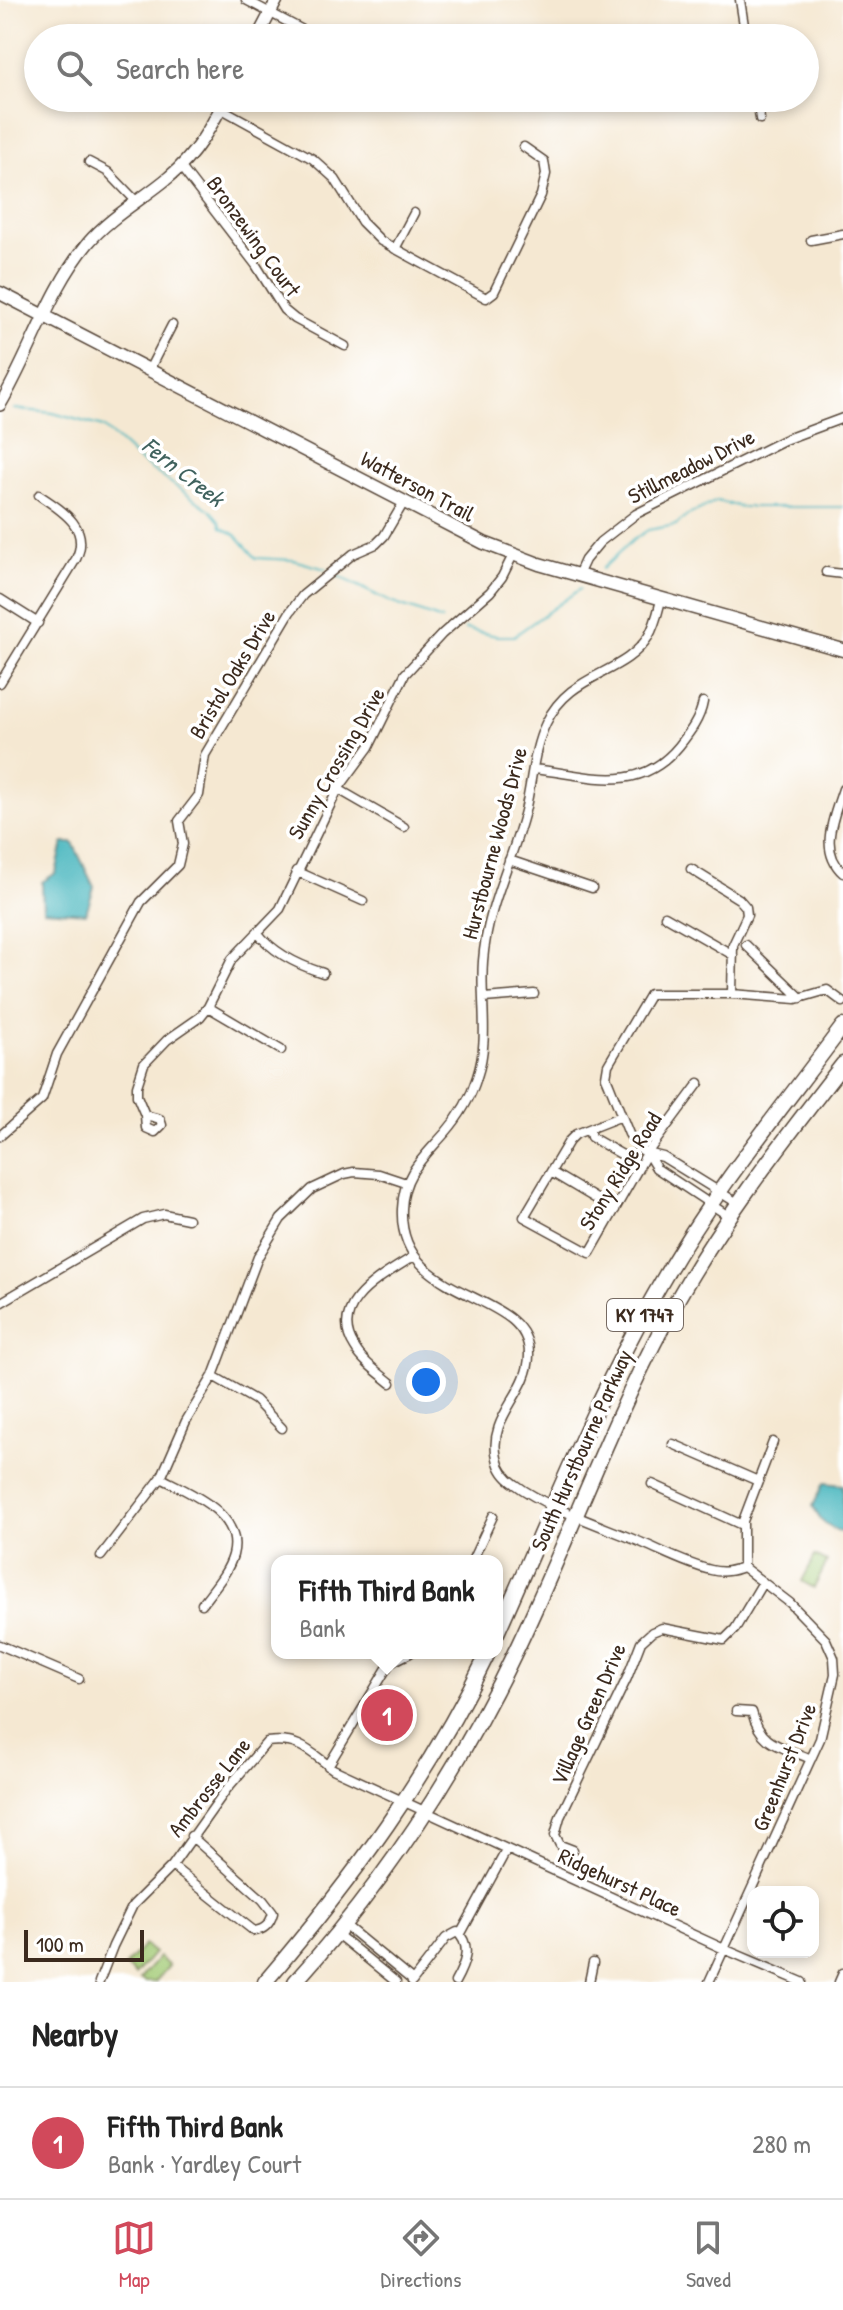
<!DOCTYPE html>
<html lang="en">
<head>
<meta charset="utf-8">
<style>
	:root { --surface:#fff; --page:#f6f6f6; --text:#222; --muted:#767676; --line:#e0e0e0; --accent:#d1495b }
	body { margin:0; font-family:"Patrick Hand",sans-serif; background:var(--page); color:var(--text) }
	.controls { position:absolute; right:24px; bottom:24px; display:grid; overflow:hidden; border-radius:16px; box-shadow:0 4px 12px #0003 }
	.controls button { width:72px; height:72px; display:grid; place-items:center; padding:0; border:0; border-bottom:2px solid var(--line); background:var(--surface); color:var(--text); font:40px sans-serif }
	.scale { position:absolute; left:24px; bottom:20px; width:120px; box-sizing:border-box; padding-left:8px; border:4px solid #3b2a1e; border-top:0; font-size:22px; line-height:28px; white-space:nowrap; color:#3b2a1e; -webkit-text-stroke:6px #fff; paint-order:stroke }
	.you { position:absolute; left:426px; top:1382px; width:28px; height:28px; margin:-20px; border:6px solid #fff; border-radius:50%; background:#1a73e8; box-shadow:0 0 0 12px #1a73e833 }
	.badge { display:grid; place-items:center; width:52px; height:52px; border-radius:50%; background:var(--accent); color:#fff; font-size:26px; font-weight:700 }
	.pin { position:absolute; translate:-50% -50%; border:4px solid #fff; box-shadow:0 2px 8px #0006 }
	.popup { position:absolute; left:271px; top:1555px; width:232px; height:104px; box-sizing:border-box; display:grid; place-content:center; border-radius:16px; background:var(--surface); filter:drop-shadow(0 2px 6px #0005); font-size:26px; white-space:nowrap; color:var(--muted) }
	.popup b { font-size:30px; color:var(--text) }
	.popup::after { content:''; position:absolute; left:50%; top:100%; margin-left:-16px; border:16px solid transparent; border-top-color:var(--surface) }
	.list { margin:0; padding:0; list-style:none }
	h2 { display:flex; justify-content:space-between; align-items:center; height:104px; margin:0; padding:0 32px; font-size:34px }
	h2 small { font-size:26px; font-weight:400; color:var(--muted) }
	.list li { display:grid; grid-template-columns:52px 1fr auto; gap:24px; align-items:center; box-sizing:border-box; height:112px; padding:0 32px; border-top:2px solid var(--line) }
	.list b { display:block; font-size:30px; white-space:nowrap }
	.list p { margin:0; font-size:26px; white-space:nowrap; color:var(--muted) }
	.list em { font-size:26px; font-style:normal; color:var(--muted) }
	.icon { flex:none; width:44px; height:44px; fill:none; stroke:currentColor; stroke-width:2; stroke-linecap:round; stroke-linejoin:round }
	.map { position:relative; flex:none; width:843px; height:1982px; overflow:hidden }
	.search { position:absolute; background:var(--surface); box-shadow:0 4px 12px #0003; left:24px; right:24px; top:24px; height:88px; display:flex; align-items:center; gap:20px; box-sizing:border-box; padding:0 28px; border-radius:44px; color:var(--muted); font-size:30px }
	.sheet { height:216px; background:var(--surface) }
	nav { display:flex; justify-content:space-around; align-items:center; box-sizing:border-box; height:112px; border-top:2px solid var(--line); background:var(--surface); font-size:22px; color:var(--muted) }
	nav a { display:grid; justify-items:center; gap:4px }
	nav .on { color:var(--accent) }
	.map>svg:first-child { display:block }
	.green { fill:#a3cb76; stroke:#6f7a4a; stroke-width:2 }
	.water { fill:#47b6be; stroke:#41706e; stroke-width:2 }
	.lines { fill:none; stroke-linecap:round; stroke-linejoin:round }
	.stream { stroke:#47b6be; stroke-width:2 }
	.minor-casing { stroke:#574639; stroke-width:11 }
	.tertiary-casing { stroke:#574639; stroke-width:14 }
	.secondary-casing { stroke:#574639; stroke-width:15 }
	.primary-casing { stroke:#574639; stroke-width:17 }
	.minor { stroke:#fff; stroke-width:8 }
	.tertiary { stroke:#fff; stroke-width:11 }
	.secondary { stroke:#fff; stroke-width:12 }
	.primary { stroke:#fff; stroke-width:14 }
	.labels { text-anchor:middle; stroke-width:7; stroke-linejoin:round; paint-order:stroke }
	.shield { fill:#fff; stroke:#766a62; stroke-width:2 }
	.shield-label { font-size:20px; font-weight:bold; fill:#3b2a1e }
	.street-label { font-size:22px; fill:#3b2a1e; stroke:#fff }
	.water-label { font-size:24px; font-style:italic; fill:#40625e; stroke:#fff }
</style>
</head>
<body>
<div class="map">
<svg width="843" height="1982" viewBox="0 0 843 1982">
	<rect width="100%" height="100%" fill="#fff"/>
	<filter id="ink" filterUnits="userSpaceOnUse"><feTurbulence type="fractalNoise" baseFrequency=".0125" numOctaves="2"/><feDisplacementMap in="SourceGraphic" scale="16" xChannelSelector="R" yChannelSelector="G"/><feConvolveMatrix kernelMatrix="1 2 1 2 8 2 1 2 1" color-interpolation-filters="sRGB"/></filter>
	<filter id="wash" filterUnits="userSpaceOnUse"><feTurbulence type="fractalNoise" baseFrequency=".006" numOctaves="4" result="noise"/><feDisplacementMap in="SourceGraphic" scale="32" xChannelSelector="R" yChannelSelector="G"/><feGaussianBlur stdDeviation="1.8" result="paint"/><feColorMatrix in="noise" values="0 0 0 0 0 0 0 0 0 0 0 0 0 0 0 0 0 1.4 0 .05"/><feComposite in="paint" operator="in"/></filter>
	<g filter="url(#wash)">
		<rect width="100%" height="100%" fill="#f5e8d2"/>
		<path class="green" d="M815,1556L827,1562L814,1588L802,1581Z
			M144,1945L154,1953L135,1975L125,1966Z
			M159,1957L169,1966L155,1982H144L140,1979Z"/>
		<path class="water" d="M63,843H73L94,887L86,913L43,910L42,882L56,873Z
			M824,1483L843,1485V1533C827,1527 820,1522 813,1506Z"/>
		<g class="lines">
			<path class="stream" d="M14,409L53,413L103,427L141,462L210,510L220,522L221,527L236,535L256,558L293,560L326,569
				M602,569L633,540L648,530L676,525L686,516L717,501L741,507H843
				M336,575L390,602L442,620
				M465,629L497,636H514L580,589"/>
		</g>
	</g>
	<g filter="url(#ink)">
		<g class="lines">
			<defs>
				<path id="minor" d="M246,0L318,38
					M740,0L746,38
					M202,98L313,159L335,179L362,222L381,241L486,298L494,292L541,195L546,174L544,161L524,147
					M757,98L760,119
					M89,162L108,172L137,202
					M180,166L256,265L284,310L295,319L345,346
					M811,240L843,234
					M395,249L414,213
					M149,370L172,325
					M826,572L843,574
					M578,575L585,560L600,542L636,514L784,440L843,418
					M0,599L38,623
					M661,600C658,612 655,626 648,637C623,676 570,672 546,723C533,750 532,782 525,811C512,862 487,907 483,961C480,1000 490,1039 477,1077C471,1097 459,1117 445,1133C423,1158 403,1174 402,1209C398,1305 530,1288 529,1355C529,1393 487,1417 497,1458C499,1469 506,1478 515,1484C546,1508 608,1528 645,1544C666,1553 689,1565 711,1570C723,1573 732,1571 743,1567L790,1603L826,1640L834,1658L835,1674L820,1739L709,1982
					M0,683L76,559C91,528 63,511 39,495
					M534,769C589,775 638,796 679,746C690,732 700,719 703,702
					M338,789L404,827
					M843,789C834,817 818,850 843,873
					M509,860L592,888
					M691,869L739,899L746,907L747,915L733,945L732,994
					M296,871L363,901
					M665,916L733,955
					M257,932C273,953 298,965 323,973
					M746,945L801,998
					M484,998L534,994
					M208,1007L281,1050
					M145,1115L160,1119L162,1125L155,1132L146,1128L145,1115L137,1096V1086L144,1064L167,1040L200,1017L208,1007L232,959L280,909L338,789L369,747L405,674L442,634L490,592L502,577L513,555
					M622,1116L576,1134L569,1141L524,1217L590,1253L647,1153L699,1083
					M589,1129L591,1137L626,1157
					M0,1136L42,1099L57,1054L141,902L178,865L183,844L179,821L199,795L205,755L290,612L303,595L353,554L376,544L384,536L404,502
					M647,1153L663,1157L739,1204
					M551,1172L615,1210
					M730,1217L656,1168L647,1153L639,1148L629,1134L609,1084L606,1077L608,1065L650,994H732L796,999L827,990L843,1002
					M0,1303L143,1219L164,1214L188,1219
					M213,1376L255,1400L282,1428
					M391,1383C379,1373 363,1362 355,1348C326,1303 384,1276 414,1256
					M673,1444L758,1481
					M161,1478C190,1493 244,1514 233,1555C228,1573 213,1589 202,1604
					M652,1484L742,1525
					M101,1556L161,1478L186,1421L213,1376L258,1257L281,1219L312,1189L344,1174L354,1172L379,1174L406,1183
					M472,1561L493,1516
					M743,1567V1521L773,1442
					M0,1645L79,1679
					M736,1711L752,1712C761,1747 782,1746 811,1759
					M328,1766L390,1663L410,1653
					M573,1850L560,1845L555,1835L560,1817L627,1678L641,1642L652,1632L662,1628L724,1640L735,1629L763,1582
					M172,1866L254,1931C265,1930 270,1924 273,1913L263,1900L191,1836
					M345,1925L413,1981
					M337,1934L396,1982
					M460,1935L507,1849
					M99,1982L113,1946L133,1905L172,1866L226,1790L267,1742C299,1738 308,1750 333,1769L724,1949L802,1982
					M412,1982L446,1938L457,1932C473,1946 464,1966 455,1982
					M589,1982L593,1963
					M839,1982L843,1973"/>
				<path id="tertiary" d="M257,38L277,0
					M0,405C31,353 49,290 88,243C110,217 143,199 169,177C195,156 211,127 226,98"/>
				<path id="secondary" d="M0,293L484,543L539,564L843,650"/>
				<path id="primary" d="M497,1633C549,1517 596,1396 660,1285C712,1193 780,1111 843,1026
					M265,1982C352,1880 430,1774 488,1653
					M295,1982C385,1882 460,1768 518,1646C569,1539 609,1427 665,1322C714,1230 779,1146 843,1064"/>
			</defs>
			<use href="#minor" class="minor-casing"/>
			<use href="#tertiary" class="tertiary-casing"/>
			<use href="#secondary" class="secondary-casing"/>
			<use href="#primary" class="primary-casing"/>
			<use href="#minor" class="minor"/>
			<use href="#tertiary" class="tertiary"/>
			<use href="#secondary" class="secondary"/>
			<use href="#primary" class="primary"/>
		</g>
	</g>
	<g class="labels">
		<rect class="shield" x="607" y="1299" width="76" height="32" rx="6"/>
		<g class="shield-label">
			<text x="645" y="1322">KY 1747</text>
		</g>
		<g class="street-label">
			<text transform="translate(254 236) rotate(54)" y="8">Bronzewing Court</text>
			<text transform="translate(691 466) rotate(-27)" y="8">Stillmeadow Drive</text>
			<text transform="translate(418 486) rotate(28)" y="8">Watterson Trail</text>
			<text transform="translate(232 674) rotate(-59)" y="8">Bristol Oaks Drive</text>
			<text transform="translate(336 763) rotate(-60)" y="8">Sunny Crossing Drive</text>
			<text transform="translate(494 843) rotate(-75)" y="8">Hurstbourne Woods Drive</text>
			<text transform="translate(620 1171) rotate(-58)" y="8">Stony Ridge Road</text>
			<text transform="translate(581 1450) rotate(-66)" y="8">South Hurstbourne Parkway</text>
			<text transform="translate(588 1714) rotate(-66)" y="8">Village Green Drive</text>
			<text transform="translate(784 1767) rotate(-68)" y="8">Greenhurst Drive</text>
			<text transform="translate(209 1787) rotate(-52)" y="8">Ambrosse Lane</text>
			<text transform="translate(620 1882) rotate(25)" y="8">Ridgehurst Place</text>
		</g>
		<g class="water-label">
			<text transform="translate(183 472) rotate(38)" y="8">Fern Creek</text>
		</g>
	</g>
</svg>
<div class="controls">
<button><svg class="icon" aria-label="locate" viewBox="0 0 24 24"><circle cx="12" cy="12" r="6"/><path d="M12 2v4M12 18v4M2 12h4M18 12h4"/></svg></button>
</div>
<div class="scale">100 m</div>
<div class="you"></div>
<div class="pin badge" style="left:387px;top:1715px">1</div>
<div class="popup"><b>Fifth Third Bank</b>Bank</div>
<div class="search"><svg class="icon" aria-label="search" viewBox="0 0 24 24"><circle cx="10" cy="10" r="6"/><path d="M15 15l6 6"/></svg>Search here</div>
</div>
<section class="sheet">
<h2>Nearby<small></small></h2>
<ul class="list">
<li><span class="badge">1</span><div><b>Fifth Third Bank</b><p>Bank · Yardley Court</p></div><em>280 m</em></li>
</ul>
</section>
<nav>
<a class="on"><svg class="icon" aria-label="map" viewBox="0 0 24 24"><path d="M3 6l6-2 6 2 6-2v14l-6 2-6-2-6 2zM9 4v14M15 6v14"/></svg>Map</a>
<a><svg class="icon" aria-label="directions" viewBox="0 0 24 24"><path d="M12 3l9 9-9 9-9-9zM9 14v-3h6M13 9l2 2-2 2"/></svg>Directions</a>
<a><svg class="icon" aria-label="saved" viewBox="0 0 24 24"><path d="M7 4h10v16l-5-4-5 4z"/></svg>Saved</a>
</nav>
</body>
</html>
